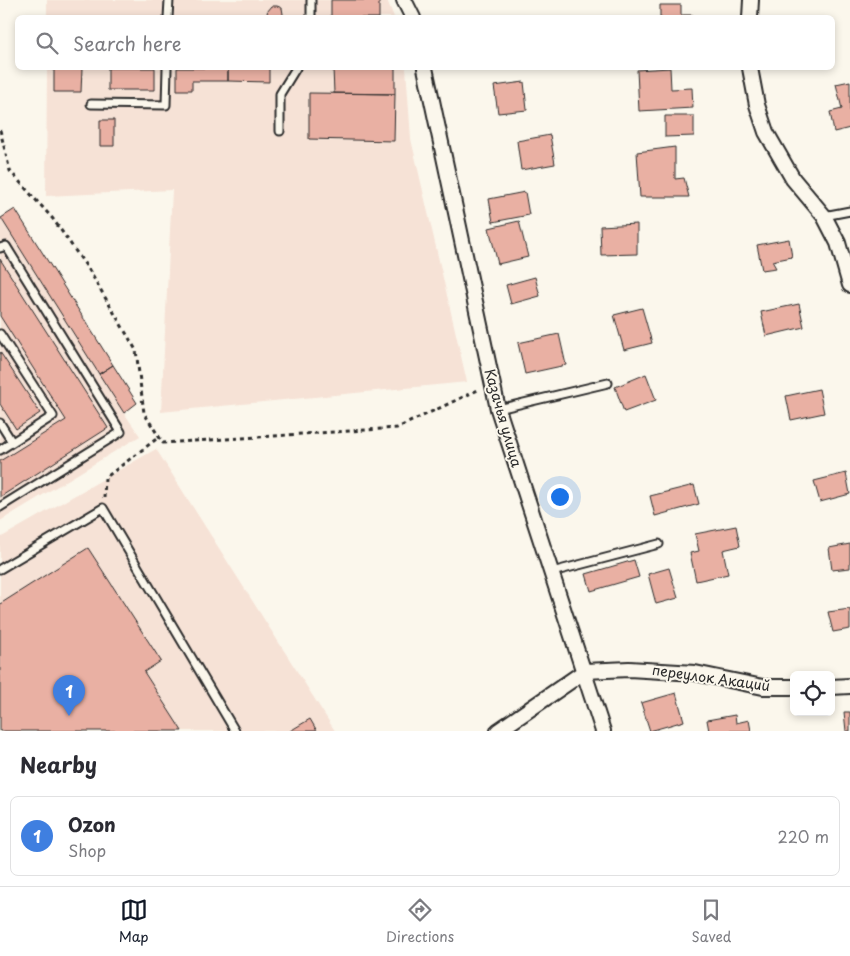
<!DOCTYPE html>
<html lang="en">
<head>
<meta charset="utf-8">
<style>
	:root { --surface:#fff; --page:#f7f7f7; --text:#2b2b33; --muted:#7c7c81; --line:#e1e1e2; --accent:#111827 }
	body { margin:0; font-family:"Playpen Sans",sans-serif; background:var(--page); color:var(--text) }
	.controls { position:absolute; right:15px; bottom:15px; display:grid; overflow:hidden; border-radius:8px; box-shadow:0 2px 8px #0003 }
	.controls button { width:45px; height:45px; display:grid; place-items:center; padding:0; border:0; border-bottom:1px solid var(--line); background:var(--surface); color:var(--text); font:25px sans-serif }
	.you { position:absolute; left:559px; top:496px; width:18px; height:18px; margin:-12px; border:4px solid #fff; border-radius:50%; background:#1a73e8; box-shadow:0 0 0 8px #1a73e833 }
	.badge { display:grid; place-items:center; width:32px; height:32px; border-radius:50%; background:var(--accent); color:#fff; font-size:16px; font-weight:700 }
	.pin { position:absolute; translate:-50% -41px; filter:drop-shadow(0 1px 2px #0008) }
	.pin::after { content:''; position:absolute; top:26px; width:18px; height:15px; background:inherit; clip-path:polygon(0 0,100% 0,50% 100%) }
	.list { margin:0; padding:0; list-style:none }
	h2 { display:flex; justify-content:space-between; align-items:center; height:65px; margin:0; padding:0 20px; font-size:21px }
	h2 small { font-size:16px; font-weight:400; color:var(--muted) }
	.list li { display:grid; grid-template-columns:32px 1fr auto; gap:15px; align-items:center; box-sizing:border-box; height:80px; margin:0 10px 10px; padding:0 10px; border:1px solid var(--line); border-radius:8px }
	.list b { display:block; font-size:19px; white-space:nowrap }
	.list p { margin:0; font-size:16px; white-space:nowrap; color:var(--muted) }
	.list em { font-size:16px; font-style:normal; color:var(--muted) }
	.icon { flex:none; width:28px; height:28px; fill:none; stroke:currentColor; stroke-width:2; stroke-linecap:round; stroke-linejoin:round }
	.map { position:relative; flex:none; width:850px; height:731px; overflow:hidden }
	.search { position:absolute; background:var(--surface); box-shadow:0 2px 8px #0003; left:15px; right:15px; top:15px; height:55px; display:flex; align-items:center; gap:12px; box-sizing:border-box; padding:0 18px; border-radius:8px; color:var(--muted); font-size:19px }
	.sheet { height:155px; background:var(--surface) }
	nav { display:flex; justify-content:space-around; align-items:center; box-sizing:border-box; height:70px; border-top:1px solid var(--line); background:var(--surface); font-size:14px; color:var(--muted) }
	nav a { display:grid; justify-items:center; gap:2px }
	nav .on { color:var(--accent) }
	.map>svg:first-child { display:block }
	.built { fill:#f6e2d6 }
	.building { fill:#e9b0a3; stroke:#2b2b2b }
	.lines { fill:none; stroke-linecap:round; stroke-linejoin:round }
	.lane-casing { stroke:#2b2b2b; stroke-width:11 }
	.street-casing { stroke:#2b2b2b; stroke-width:18 }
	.path { stroke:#2b2b2b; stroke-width:3; stroke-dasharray:4 4; stroke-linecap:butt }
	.lane { stroke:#fbf7ec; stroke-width:7 }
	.street { stroke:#fbf7ec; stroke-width:14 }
	.labels { text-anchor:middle; stroke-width:4; stroke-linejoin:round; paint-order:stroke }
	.street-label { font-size:14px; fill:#2b2b2b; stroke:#fbf7ec }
</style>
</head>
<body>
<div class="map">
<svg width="850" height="731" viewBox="0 0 850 731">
	<rect width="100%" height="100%" fill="#fbf7ec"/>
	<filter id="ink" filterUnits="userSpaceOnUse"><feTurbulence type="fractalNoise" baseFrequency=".02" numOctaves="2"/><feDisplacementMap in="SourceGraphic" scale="10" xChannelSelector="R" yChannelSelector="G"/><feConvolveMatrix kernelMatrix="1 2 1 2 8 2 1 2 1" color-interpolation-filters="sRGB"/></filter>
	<g filter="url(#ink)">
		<path class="built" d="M47,0H387L394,17L47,18Z
			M47,68H406L411,139L467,382L161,412L172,190L46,196Z
			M15,209L137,403L124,413L140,436L0,521V218Z
			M156,449L335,731H0V538Z"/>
		<path class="building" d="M331,0H379V18H331Z
			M660,5H681V15H693V18H660Z
			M272,6H277L282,8L283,14L282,18H269L267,12Z
			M54,68H82L81,92H54Z
			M108,68H155V90H108Z
			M177,68H228V81H192V90H177Z
			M228,68H269V82L228,81Z
			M333,68H395V94L334,93Z
			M670,68L671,89L692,88L693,108L639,111L637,70Z
			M850,81V128L834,132L830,112L842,109L836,84Z
			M524,82L527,110L498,113L494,86Z
			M309,93L395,94L394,141L309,139Z
			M665,116H694V136L665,137Z
			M100,120H114V146H100Z
			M550,135L555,164L521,170L517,141Z
			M675,147V179L684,178L689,197H640L637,152Z
			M525,192L529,215L493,222L489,199Z
			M15,209L113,365L99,374L1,218Z
			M519,221L528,257L498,264L489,228Z
			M637,224V254L601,255L600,226Z
			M789,239L792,257L772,261L776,268L762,270L757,245Z
			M0,259L108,428L0,497V461L66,420L0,316Z
			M535,277L540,296L511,304L506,285Z
			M799,304L804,327L766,336L761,312Z
			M642,308L652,343L624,350L614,315Z
			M559,334L566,365L525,374L518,343Z
			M0,352L40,413L16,429L0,404Z
			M113,365L137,403L124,413L99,374Z
			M646,374L656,400L624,412L615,387Z
			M819,389L824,413L791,420L786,396Z
			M846,473L850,494L820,502L814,481Z
			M694,485L699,504L655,516L650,496Z
			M736,526L740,546L723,550L728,574L696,581L690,553L699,551L695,534Z
			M850,544V568L832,570L829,548Z
			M88,548L161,661L144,672L182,731H0V604Z
			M634,560L639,577L591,591L586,574Z
			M669,568L678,598L656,604L648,574Z
			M850,609V629L833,632L828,612Z
			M676,693L684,721L650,731L641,703Z
			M844,712H850V731H846Z
			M735,715L736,723L749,720L751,731H709L707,720Z
			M310,719L317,731H290Z"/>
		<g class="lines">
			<defs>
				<path id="lane" d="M168,18L169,0
					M311,18V0
					M91,104L166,105L167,68
					M280,131V94L296,68
					M824,216L850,211
					M0,248L6,246L121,432L0,507
					M0,334L53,416L0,450
					M498,409L608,383
					M0,423L12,442
					M0,569L103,508L235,731
					M552,572L659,544"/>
				<path id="street" d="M404,0L413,18
					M750,18L751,0
					M425,68L498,409L603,731
					M750,68L757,105L766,132L793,179L824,216L838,243L850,285
					M831,687L850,686
					M498,731L585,671L629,669L695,673L763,687H794"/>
			</defs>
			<use href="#lane" class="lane-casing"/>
			<use href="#street" class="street-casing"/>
			<path class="path" d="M0,130L10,171L53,219L89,270L136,350L144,413L163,443L397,428L480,389
				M104,498L105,478L159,437"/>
			<use href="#lane" class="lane"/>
			<use href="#street" class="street"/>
		</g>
	</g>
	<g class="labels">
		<g class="street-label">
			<text transform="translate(503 418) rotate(74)" y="5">Казачья улица</text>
			<text transform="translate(711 678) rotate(8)" y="5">переулок Акаций</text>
		</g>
	</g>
</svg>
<div class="controls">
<button><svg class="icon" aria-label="locate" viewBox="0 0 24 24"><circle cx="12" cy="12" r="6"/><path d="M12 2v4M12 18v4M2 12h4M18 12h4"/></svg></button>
</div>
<div class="you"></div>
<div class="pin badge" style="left:69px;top:716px;background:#3f7fe0">1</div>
<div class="search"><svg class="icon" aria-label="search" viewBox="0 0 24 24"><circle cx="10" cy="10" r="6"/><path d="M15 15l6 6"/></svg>Search here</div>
</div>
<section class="sheet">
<h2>Nearby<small></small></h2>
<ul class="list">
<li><span class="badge" style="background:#3f7fe0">1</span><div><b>Ozon</b><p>Shop</p></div><em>220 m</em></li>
</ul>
</section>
<nav>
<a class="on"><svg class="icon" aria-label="map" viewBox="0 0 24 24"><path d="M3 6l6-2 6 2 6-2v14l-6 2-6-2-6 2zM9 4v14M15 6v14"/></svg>Map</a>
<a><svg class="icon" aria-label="directions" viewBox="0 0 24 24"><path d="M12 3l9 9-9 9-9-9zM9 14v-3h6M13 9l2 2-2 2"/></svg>Directions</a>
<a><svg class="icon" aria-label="saved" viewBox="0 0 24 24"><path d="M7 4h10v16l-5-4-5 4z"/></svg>Saved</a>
</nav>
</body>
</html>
